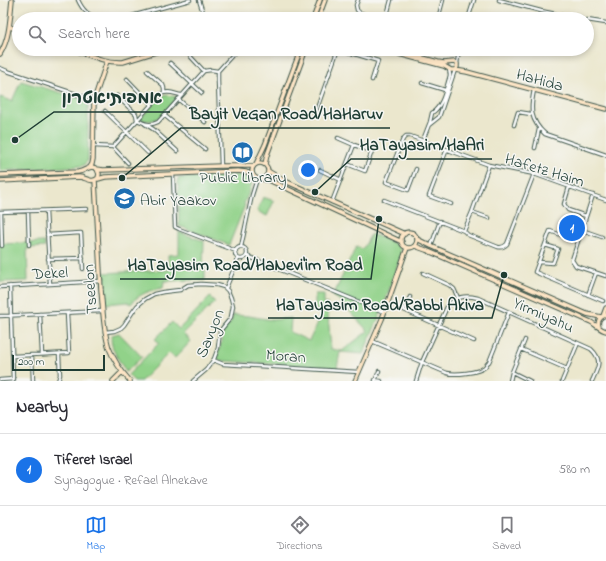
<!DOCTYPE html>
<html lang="en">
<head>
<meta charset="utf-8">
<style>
	:root { --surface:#fff; --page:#f2f2f3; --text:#2b2b33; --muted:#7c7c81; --line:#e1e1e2; --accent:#1a73e8 }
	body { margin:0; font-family:"Indie Flower","Playpen Sans Hebrew",sans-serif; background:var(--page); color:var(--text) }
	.scale { position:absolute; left:12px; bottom:10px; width:93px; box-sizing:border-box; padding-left:4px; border:2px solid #1f3d34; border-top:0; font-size:11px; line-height:14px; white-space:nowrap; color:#1f3d34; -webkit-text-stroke:3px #f6f6f2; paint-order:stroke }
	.you { position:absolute; left:308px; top:170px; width:14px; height:14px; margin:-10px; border:3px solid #fff; border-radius:50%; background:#1a73e8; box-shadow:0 0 0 6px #1a73e833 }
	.badge { display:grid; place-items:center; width:26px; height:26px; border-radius:50%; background:var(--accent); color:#fff; font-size:13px; font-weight:700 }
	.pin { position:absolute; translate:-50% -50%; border:2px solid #fff; box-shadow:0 1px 4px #0006 }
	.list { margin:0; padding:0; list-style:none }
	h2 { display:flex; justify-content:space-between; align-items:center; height:52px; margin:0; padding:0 16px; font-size:17px }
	h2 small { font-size:13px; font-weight:400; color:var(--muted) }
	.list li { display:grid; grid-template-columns:26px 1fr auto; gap:12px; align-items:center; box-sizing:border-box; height:72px; padding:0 16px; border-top:1px solid var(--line) }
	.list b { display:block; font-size:15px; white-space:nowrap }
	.list p { margin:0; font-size:13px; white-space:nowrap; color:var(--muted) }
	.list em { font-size:13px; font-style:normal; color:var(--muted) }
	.icon { flex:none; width:22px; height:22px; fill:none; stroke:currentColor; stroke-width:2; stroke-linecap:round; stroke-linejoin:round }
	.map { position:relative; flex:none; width:606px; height:381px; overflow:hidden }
	.search { position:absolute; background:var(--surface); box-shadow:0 2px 6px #0003; left:12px; right:12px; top:12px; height:44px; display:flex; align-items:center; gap:10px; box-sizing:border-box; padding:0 14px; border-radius:22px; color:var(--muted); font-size:15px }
	.sheet { height:124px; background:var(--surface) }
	nav { display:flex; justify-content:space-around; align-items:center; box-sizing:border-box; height:56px; border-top:1px solid var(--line); background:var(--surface); font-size:11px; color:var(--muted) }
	nav a { display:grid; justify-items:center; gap:2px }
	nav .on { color:var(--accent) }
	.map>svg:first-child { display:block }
	.green { fill:#91d289; stroke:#58885e }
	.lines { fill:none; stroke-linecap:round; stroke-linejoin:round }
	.street-casing { stroke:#3e564b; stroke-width:4.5 }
	.secondary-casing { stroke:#3e564b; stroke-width:5.5 }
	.street { stroke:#fff; stroke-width:2.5 }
	.secondary { stroke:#fde5c5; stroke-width:3.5 }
	.labels { text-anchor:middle; stroke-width:3; stroke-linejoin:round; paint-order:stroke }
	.street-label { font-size:16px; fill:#1f3d34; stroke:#f6f6f2 }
	.poi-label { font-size:16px; fill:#1f3d34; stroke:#f6f6f2 }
	.leader { fill:none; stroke:#1f3d34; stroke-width:1.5 }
	.callout-dot { fill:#1f3d34; stroke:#f6f6f2; stroke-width:1.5 }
	.callout-label { font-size:17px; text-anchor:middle; font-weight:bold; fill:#1f3d34; stroke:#f6f6f2; stroke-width:3; stroke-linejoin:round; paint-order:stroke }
</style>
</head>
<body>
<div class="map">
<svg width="606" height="381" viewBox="0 0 606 381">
	<rect width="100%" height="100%" fill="#f6f6f2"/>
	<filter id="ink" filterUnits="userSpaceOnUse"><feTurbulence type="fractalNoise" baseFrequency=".025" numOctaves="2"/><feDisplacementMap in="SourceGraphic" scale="8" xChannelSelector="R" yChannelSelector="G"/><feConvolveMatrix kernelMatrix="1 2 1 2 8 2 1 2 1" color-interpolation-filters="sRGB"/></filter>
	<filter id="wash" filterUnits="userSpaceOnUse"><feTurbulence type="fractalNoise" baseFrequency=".012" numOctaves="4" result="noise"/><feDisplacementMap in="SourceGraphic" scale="16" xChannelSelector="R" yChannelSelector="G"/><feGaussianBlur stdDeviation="0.9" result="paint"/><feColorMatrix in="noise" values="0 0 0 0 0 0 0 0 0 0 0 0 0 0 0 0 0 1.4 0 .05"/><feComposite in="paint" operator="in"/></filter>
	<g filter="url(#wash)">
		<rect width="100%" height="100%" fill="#ebe7cd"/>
		<path class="green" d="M21,81L86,100L88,103V159L86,163L82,166L0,171V97L12,101Z
			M167,95L177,97C167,109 159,126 140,119C147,112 157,96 167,95Z
			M238,175C260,176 249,191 244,204L245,205L229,245L179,226L178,178Z
			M263,197L274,201L267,216L257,211Z
			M179,232L204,241L203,268H205V280L164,281L163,288C151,290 138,294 131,304L128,302L105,304L102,273L169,270L168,255L179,254Z
			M371,234C381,238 402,242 401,255L383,308L363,354L340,352L337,368L225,361L219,360L217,358L221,343L223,329L231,322L233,315L249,316L272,320L291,318L290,332L309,341L324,310H315V294H324V308L327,303L331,349L342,351L368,331L339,300L333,296L356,247L363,249Z
			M44,242L45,247L27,248L28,281L0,282V244Z
			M210,297L215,302L183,334L191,341L175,358L169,353L141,381H134L128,375L159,343L155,339L172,322L179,329Z
			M119,333L142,357L126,372C121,363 108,346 112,335Z"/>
	</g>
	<g filter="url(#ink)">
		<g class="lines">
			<defs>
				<path id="street" d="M78,0C83,11 88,15 100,19
					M199,0L205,19
					M358,0L356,5L357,10L360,13L381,19
					M499,0L541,11L581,19
					M121,19L190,0
					M386,19L391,0
					M438,19L443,0
					M468,19L474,0
					M587,20L606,23
					M338,49L378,61L372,80
					M190,56L204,71
					M170,63L202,93
					M457,64L459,49
					M0,68L7,71L94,100
					M147,71L163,85L164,88V92
					M127,79L151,104
					M422,83L445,90
					M534,90C530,109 530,120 545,134L606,155
					M117,96L136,114L137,120
					M178,99L205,122
					M105,111L148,153
					M315,114L338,49
					M164,115L205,149
					M137,120C145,124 150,126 158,122L204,71L211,70L218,71
					M145,124L153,129L177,151
					M429,125L439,117L455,70
					M514,125L518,112L531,114
					M423,140L430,122L432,113C443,105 445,92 449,79L450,75L449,69
					M94,146L113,147L161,94C168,90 175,94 181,95
					M113,147L128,163
					M535,148L539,129
					M447,149L429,196L451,204
					M347,164L365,171L372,151L354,145
					M221,166L218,81V71L238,49
					M416,169L408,190L386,182L403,139L406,136H410L489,165L534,174L606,200
					M320,170L341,180
					M173,174L175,227L179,229L236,251
					M569,187L564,204L568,210L586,216
					M593,195L572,260L576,266L606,276
					M384,200L464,231L468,235L498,247C502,248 504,247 507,244L534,174
					M332,202L354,145L338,138
					M28,211L29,245
					M46,211L50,284
					M0,212L87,209
					M1,212L2,246
					M472,212L489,218
					M582,230L602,237
					M464,231L472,212L489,165
					M47,235L81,233L83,269
					M578,241L550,231L535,272L603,301
					M431,246L440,221
					M235 253a6 6 0 1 1 12 0a6 6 0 1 1-12 0Z
					M241,247L252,195L257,179
					M247,256L384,312
					M48,259L83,258
					M539,262L553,263L558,249L545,245
					M423,273L449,285L454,289L458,298
					M10,286L13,381
					M0,287L101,281
					M226,288L238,259
					M588,295L596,273
					M410,297L404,310L474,341
					M40,314L42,354
					M0,316L103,311
					M105,332L114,331L121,328L124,325L134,310L137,306L145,299L154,294L163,292L180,290L188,285L201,284L217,285L224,287L228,291L231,298L233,306L231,317L229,320L220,331L218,348L214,359L206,370L193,381
					M372,341L447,373C455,375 478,373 485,367C485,367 488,362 489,362L509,312
					M521,349L567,369
					M32,355L33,381
					M13,356L69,353L67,313
					M213,360L223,364L359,372
					M512,372L530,381
					M0,380L14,379
					M375,380L381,381
					M58,381L60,375L59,354
					M375,381L379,371
					M416,381L422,362L447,307C456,296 465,295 478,298L591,349C603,360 598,368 592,381
					M510,381L512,372L525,340
					M562,381L578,343"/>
				<path id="secondary" d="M313,19L320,0
					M318,19L325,0
					M10,27L19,30
					M72,49C89,55 105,63 123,62L165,49
					M380,49L444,66L451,70H455L457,67V64L454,62L444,63L438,62L389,49
					M0,54C10,38 10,18 12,0
					M455,70L467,72L606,109
					M252 171a8 8 0 1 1 16 0a8 8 0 1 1-16 0Z
					M256,164L265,145L294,67L301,49
					M265,164L267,155L306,49
					M90,167L92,164L93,159L94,100L107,61
					M97,169L103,170L221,166H253
					M268,171L285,181L405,234
					M0,175L78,172C86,171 90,164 97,169L99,174L98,178C91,184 86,177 79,177L0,181
					M98,179L105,177L238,171L246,172L252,175
					M263,179L271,181L402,242
					M95,180C97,217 99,254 101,290C103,309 103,330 109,348C114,361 121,371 130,381
					M401 240a8 8 0 1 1 16 0a8 8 0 1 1-16 0Z
					M417,239L431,246L587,314L601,317
					M415,246L426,250L591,322C596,325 601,330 606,331
					M603,316L606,308
					M599,327C597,321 600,316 606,315
					M113,381L122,372
					M355,381L382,319L407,248"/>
			</defs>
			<use href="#street" class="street-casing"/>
			<use href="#secondary" class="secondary-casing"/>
			<use href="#street" class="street"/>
			<use href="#secondary" class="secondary"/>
		</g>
	</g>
	<defs>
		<symbol id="library-disc" viewBox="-11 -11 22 22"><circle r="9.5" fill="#1f6fb2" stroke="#f6f6f2"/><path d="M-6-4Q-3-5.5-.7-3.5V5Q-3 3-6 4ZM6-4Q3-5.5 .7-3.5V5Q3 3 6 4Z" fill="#fff"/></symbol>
		<symbol id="school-disc" viewBox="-11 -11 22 22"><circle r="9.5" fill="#1f6fb2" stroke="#f6f6f2"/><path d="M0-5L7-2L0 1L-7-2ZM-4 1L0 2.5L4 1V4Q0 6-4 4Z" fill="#fff"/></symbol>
	</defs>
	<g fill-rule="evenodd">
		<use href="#library-disc" x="230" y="140" width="25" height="25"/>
		<use href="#school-disc" x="112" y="186" width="25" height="25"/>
	</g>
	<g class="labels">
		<g class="street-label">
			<text transform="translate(540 79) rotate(15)" y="6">HaHida</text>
			<text transform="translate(545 169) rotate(17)" y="6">Hafetz Haim</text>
			<text transform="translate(50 272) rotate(-3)" y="6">Dekel</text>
			<text transform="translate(89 289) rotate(-94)" y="6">Tseelon</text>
			<text transform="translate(544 314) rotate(24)" y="6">Yirmiyahu</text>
			<text transform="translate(209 333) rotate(-68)" y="6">Savyon</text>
			<text transform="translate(286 355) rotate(4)" y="6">Moran</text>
		</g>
		<g class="poi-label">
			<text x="243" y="182">Public Library</text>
			<text x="140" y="205" text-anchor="start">Abir Yaakov</text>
		</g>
	</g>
	<path class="leader" d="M15 140L54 112H170M122 178L181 128H390M315 192L351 159H492M379 219L371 279H120M504 275L492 318H268"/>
	<g class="callout-dot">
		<circle cx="15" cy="140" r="4"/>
		<circle cx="122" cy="178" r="4"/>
		<circle cx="315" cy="192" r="4"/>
		<circle cx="379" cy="219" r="4"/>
		<circle cx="504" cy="275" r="4"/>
	</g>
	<g class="callout-label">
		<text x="112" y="103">אמפיתיאטרון</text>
		<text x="286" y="119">Bayit VeGan Road/HaHaruv</text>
		<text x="422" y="150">HaTayasim/HaAri</text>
		<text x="245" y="270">HaTayasim Road/HaNevi'im Road</text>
		<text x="380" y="310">HaTayasim Road/Rabbi Akiva</text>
	</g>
</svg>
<div class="scale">200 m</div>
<div class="you"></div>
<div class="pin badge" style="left:572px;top:228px">1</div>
<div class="search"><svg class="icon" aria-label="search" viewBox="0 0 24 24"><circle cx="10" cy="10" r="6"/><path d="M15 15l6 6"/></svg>Search here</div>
</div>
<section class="sheet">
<h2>Nearby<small></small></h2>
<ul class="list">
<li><span class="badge">1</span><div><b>Tiferet Israel</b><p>Synagogue · Refael Alnekave</p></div><em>580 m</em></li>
</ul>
</section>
<nav>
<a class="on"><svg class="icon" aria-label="map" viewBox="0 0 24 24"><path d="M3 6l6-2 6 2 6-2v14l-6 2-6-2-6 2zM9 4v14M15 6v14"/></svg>Map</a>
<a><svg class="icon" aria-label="directions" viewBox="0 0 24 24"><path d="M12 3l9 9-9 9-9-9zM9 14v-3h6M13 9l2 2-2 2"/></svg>Directions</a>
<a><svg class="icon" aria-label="saved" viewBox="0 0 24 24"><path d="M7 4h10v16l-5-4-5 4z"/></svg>Saved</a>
</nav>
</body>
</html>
